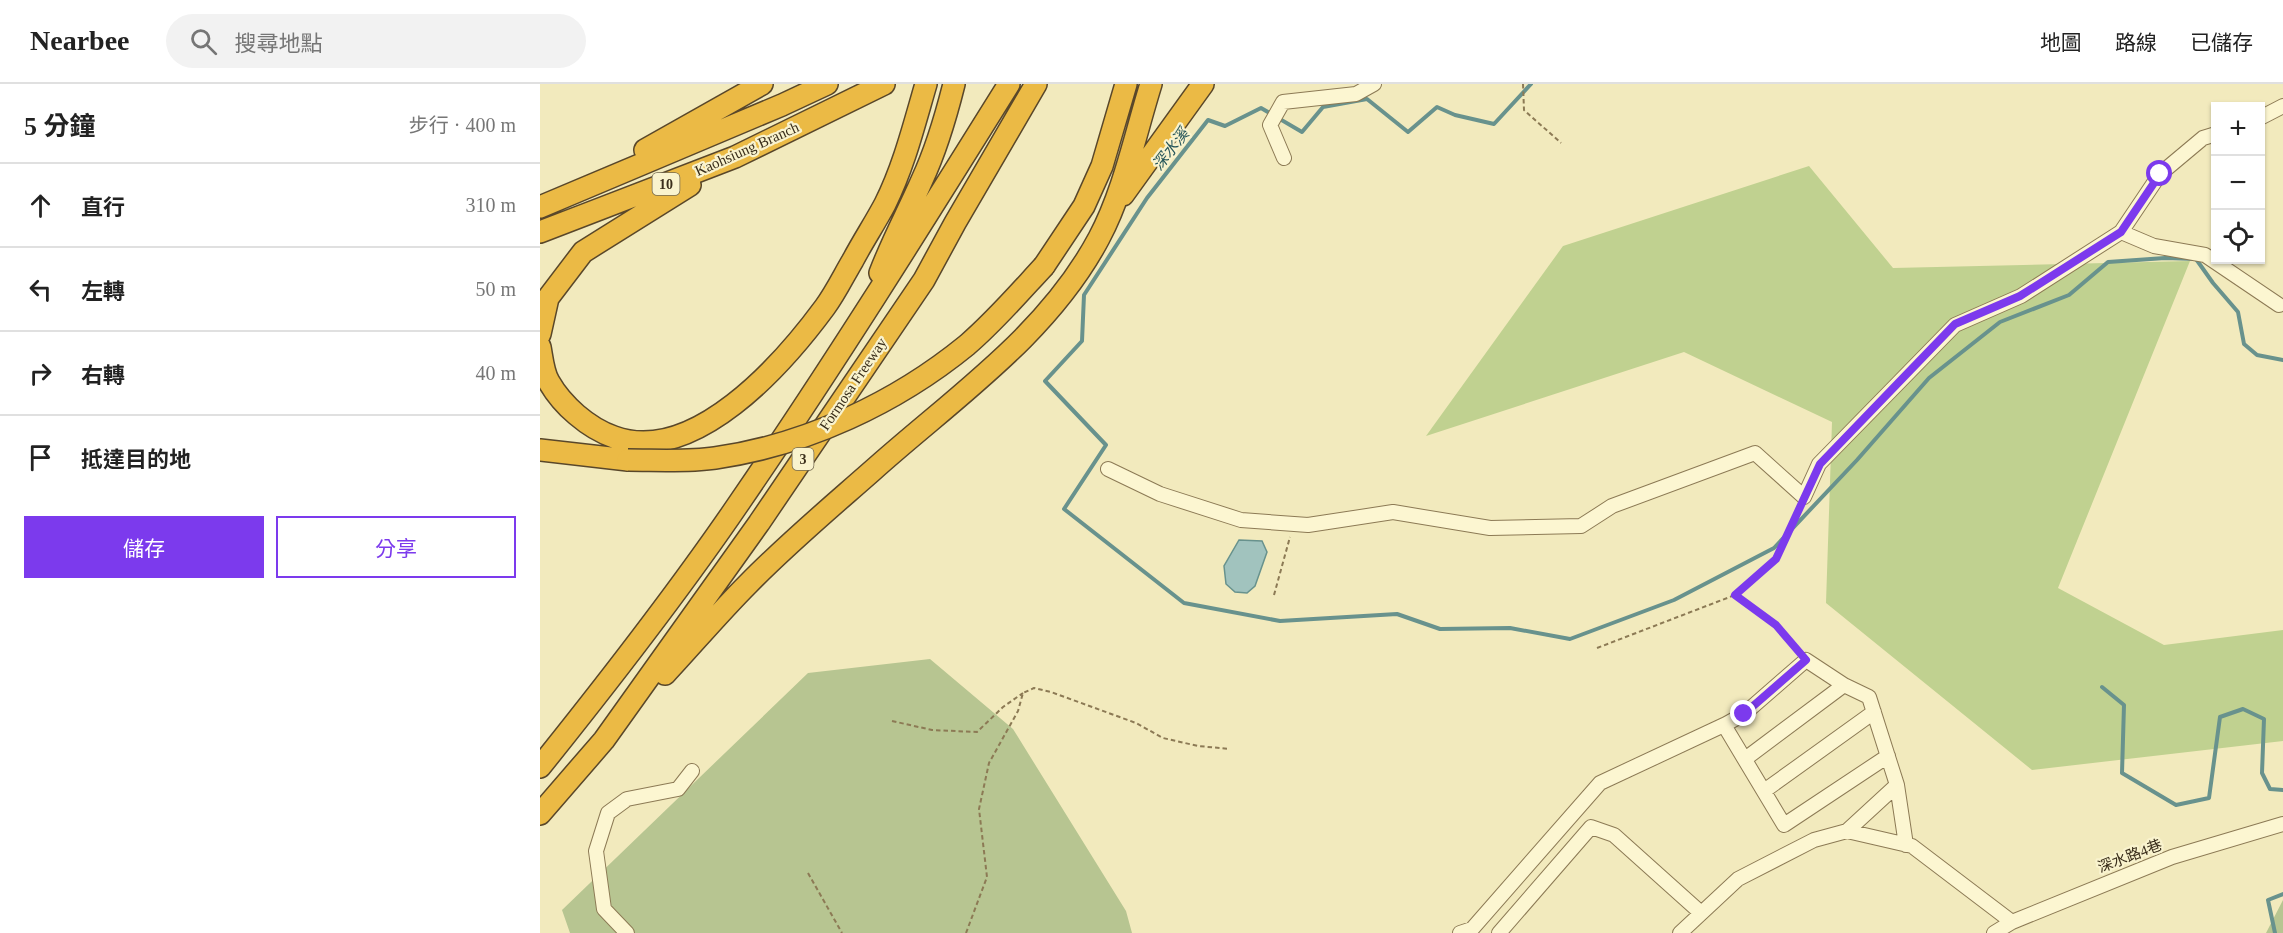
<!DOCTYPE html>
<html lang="zh-TW">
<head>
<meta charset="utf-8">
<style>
	:root { --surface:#fff; --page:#f2f2f2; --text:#222; --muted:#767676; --line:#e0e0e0; --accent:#7c3aed }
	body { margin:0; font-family:"Times New Roman","Noto Sans TC",serif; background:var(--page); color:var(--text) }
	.controls { position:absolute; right:18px; top:18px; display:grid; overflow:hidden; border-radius:0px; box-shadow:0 2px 4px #0004 }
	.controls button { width:54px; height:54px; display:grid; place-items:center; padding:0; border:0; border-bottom:2px solid var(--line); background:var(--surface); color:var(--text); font:30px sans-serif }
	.stop { position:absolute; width:18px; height:18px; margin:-14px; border:4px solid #7c3aed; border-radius:50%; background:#fff }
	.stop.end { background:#7c3aed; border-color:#fff; box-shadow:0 2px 6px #0008 }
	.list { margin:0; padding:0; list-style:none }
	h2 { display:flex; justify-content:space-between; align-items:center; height:78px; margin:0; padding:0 24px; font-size:26px }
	h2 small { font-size:20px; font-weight:400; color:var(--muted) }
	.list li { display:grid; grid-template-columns:39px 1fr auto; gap:18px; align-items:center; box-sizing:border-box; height:84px; padding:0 24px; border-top:2px solid var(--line) }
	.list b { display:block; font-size:22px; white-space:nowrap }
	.list em { font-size:20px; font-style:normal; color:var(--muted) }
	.actions { display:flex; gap:12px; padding:18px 24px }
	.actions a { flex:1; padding:14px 0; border:2px solid var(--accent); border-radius:0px; text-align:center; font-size:21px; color:var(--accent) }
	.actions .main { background:var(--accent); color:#fff }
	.icon { flex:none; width:33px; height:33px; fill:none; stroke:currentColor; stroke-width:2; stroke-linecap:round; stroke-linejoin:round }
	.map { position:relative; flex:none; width:1743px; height:849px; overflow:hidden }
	header { display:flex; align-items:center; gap:36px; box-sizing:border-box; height:84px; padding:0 30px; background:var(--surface); border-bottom:2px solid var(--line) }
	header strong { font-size:28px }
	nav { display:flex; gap:33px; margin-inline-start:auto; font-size:21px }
	.search { width:420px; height:54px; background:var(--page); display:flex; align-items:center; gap:15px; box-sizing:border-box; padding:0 21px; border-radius:33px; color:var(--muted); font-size:22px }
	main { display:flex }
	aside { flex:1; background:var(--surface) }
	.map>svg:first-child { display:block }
	.green { fill:#c0d190 }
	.cemetery { fill:#b7c591 }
	.water { fill:#a1c3be; stroke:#68928d; stroke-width:1.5 }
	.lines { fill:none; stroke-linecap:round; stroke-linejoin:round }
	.stream { stroke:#68928d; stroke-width:4 }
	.minor-casing { stroke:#8c7a55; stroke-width:16 }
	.highway-casing { stroke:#59472a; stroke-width:24 }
	.path { stroke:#8c7a55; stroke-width:2; stroke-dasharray:4.5 3; stroke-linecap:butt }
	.minor { stroke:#fcf6d1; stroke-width:14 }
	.highway { stroke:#ebba45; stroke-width:21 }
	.highway-bridge-casing { stroke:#59472a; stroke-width:24; stroke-linecap:butt }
	.highway-bridge { stroke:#ebba45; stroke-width:21 }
	.route { stroke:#7c3aed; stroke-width:8 }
	.labels { text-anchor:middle; stroke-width:4.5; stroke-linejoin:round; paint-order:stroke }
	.shield { fill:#f9f3ce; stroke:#736951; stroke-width:1.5 }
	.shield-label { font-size:14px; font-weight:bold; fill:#3a2e1b }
	.street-label { font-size:15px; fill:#3a2e1b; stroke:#f9f3ce }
	.water-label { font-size:16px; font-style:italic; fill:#28575b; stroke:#f9f3ce }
</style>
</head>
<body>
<header>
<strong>Nearbee</strong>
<div class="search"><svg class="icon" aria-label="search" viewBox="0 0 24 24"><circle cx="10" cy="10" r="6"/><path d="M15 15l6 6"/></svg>搜尋地點</div>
<nav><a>地圖</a><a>路線</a><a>已儲存</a></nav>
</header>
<main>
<aside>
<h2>5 分鐘<small>步行 · 400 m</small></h2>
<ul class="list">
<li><svg class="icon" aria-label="ahead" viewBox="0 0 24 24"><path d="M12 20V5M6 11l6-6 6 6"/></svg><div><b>直行</b></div><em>310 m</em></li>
<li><svg class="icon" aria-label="left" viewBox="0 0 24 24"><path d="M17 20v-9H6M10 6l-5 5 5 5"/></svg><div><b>左轉</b></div><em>50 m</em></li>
<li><svg class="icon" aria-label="right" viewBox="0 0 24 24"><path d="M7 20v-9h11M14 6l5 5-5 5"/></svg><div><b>右轉</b></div><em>40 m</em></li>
<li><svg class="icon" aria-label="arrive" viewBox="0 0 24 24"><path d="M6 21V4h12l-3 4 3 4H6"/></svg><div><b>抵達目的地</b></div></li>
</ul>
<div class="actions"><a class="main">儲存</a><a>分享</a></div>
</aside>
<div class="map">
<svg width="1743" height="849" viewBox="0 0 1743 849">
	<rect width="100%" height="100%" fill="#f2eabd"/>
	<path class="green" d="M1269,82L1353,184L1650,177L1518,504L1624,561L1743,546V657L1492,686L1286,519L1292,338L1144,268L886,352L1023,162Z"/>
	<path class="cemetery" d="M390,575L473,645L586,827L592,849H30L22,826L268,589Z
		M1743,816V849H1726Z"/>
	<path class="water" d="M699,456L722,457L727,468L715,502L707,509L695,508L686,500L684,482Z"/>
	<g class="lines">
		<path class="stream" d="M991,0L954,40L915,31L897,23L868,48L827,15L783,23L762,48L721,24L685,42L668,36L607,114L544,211L542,257L505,297L566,361L524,425L644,519L740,537L857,530L900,545L970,544L1030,555L1134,516L1234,464L1317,376L1389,294L1460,238L1529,211L1568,178L1625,174L1656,175L1673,199L1698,228L1704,260L1717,271L1743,276
			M1562,603L1584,621L1582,689L1636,721L1669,714L1680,633L1703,625L1724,635L1722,689L1730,705L1743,706
			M1735,849L1728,816L1743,810"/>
		<defs>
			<path id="minor" d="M1720,34L1743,22
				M744,74L730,41L743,18L816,10L834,0
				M1581,148L1614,162L1665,171L1739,221
				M568,385L620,410L701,436L768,441L853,428L950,444L1041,442L1072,422L1215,369L1264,413L1279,380L1415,241L1481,212L1581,148L1620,90L1663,54L1676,50
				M1184,641L1244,741L1348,672
				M1205,675L1304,601
				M1224,707L1334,628
				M1307,747L1357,701
				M87,849L64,825L56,767L68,729L87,715L138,705L152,687
				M920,849L932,845L1060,699L1186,640L1204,630L1266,576L1304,601L1329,613L1357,701L1366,761
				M959,849L1051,743L1074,751L1161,829
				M1140,849L1198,795L1274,756L1307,747L1372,762L1472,838
				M1454,849L1472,838L1632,773L1743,740"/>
			<path id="highway" d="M105,66L222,0
				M583,111L663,0
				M0,123L242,21L287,0
				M0,148L195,73L344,0
				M504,182L544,122L562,82L586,0
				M340,189C353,155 368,128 382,96C396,66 406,32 414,0
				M0,250L8,214L43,168L150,101
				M0,263C2,273 3,288 9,298C22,321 48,344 74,353C154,382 243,280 285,223C296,208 304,191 313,176C323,157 335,139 345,120C364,82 374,41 386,0
				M0,366L88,376
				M125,590C153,560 179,529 208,500C247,460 290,424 332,387C412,315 507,252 559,154C584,107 595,51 611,0
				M0,683C69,597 137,510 199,419C293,282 381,141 469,0
				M0,730L64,656L219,439L384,196L415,139L496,0"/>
		</defs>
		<use href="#minor" class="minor-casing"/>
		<use href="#highway" class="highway-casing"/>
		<path class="path" d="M983,0L984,26L1021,59
			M734,511L750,453
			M1196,511L1235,541L1258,567
			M1057,564L1195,511L1236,475L1259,423
			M352,637L392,646L437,648L463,623L483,609
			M268,789L302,849
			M426,849L447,793L439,725L449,679L478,627L483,609L494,604L511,608L596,639L623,654L658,662L690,665"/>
		<use href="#minor" class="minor"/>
		<use href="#highway" class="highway"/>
		<defs>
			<path id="highway-bridge" d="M88,376C116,376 147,378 175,374C266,361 356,319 427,261C455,237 479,209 504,182"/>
		</defs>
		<use href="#highway-bridge" class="highway-bridge-casing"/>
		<use href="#highway-bridge" class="highway-bridge"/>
	</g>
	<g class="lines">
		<path class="route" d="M1204,630L1266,576L1236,541L1195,511L1236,475L1280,380L1415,240L1480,212L1581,148L1620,90"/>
	</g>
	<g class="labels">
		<g class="shield">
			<rect x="112.5" y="89" width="27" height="22" rx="4.5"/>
			<rect x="252.5" y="364" width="21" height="22" rx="4.5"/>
		</g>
		<g class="shield-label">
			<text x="126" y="105">10</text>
			<text x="263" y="380">3</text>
		</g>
		<g class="street-label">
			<text transform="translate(207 65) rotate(-24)" y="5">Kaohsiung Branch</text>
			<text transform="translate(313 300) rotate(-56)" y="5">Formosa Freeway</text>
			<text transform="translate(1590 772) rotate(-21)" y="5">深水路4巷</text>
		</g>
		<g class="water-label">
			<text transform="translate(630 65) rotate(-52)" y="6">深水溪</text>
		</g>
	</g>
</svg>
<div class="controls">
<button>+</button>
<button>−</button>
<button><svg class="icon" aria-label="locate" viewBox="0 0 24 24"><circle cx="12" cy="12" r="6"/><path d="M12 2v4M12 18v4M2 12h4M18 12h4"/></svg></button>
</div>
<div class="stop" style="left:1620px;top:90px"></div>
<div class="stop end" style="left:1204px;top:630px"></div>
</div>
</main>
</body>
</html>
